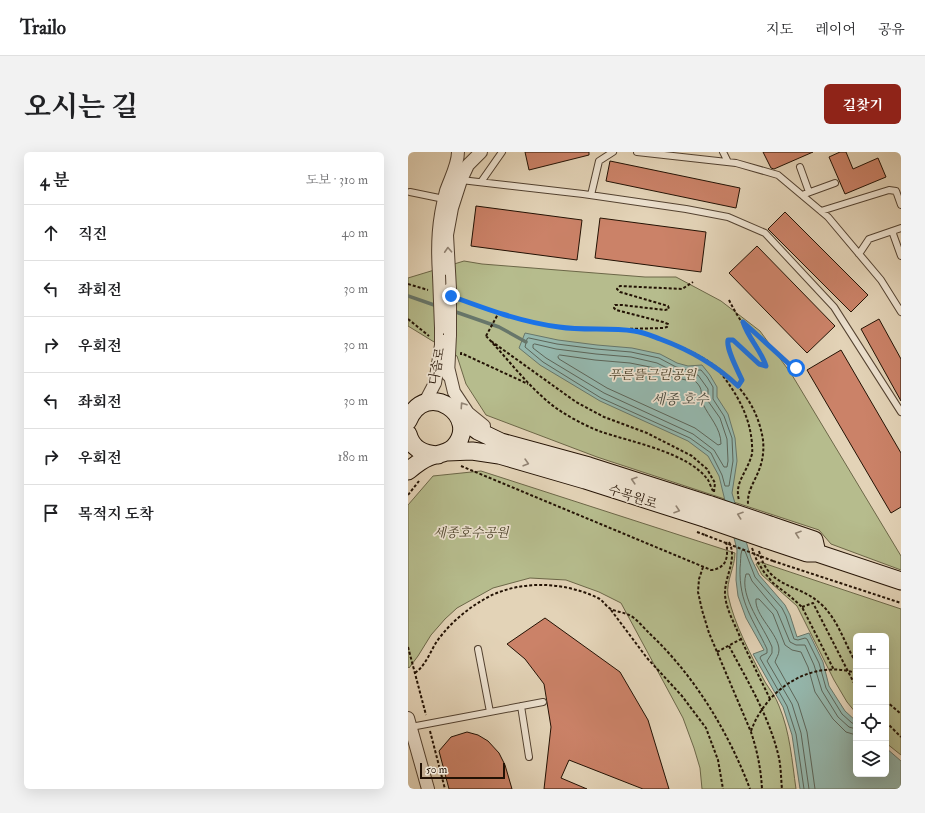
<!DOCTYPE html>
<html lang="ko">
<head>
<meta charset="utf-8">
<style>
	:root { --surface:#fff; --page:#f2f2f2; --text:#202124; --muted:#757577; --line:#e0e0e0; --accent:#8f2418 }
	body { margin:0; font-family:"IM FELL Double Pica","Noto Serif KR",serif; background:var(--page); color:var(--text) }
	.controls { position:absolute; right:12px; bottom:12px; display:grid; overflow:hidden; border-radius:6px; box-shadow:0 4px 16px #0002 }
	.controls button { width:36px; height:36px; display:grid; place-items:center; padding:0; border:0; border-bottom:1px solid var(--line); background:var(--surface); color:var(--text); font:20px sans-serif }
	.scale { position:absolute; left:12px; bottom:10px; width:85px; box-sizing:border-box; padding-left:4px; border:2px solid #231204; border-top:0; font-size:11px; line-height:14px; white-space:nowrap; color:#231204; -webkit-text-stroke:3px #ede2d0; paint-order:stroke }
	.stop { position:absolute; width:12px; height:12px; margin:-9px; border:3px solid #1a73e8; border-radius:50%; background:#fff }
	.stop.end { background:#1a73e8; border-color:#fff; box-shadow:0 1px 4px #0008 }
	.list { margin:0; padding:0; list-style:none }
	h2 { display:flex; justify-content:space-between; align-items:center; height:52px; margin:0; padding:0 16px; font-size:17px }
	h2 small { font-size:13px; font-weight:400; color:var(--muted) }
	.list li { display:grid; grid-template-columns:26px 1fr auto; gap:12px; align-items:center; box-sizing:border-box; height:56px; padding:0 16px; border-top:1px solid var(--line) }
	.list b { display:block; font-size:15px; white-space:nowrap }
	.list em { font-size:13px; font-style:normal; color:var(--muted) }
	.icon { flex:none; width:22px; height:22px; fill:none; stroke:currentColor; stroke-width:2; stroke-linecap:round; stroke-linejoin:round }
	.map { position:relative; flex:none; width:493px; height:637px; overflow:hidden; border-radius:6px }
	header { display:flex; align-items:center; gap:24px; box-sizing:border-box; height:56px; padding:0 20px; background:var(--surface); border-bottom:1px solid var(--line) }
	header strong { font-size:19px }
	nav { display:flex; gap:22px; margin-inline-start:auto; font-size:14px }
	.intro { display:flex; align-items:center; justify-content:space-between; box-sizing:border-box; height:96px; padding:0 24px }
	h1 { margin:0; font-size:28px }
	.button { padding:10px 18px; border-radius:6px; background:var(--accent); color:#fff; font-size:14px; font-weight:700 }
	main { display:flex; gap:24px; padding:0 24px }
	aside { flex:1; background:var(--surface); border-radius:6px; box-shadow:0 4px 16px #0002 }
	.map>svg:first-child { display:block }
	.green { fill:#b6bc8d; stroke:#6c6748 }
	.water { fill:#95b8ae; stroke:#67766a }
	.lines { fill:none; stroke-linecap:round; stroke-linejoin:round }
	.shore { stroke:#5c6559; stroke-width:1 }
	.stream { stroke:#67766a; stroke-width:3.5 }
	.building { fill:#cb8268; stroke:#231204 }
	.lane-casing { stroke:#534231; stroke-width:8 }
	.street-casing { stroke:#534231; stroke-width:14 }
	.secondary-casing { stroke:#231204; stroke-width:19 }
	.path { stroke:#231204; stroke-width:2; stroke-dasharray:3 2; stroke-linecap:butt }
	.lane { stroke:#ede2d0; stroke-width:6 }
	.street { stroke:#ede2d0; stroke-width:12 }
	.secondary { stroke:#ede2d0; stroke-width:17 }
	.street-bridge-casing { stroke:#534231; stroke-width:14; stroke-linecap:butt }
	.secondary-bridge-casing { stroke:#231204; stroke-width:19; stroke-linecap:butt }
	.path-bridge { stroke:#231204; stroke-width:2; stroke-dasharray:3 2; stroke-linecap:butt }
	.street-bridge { stroke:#ede2d0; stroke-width:12 }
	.secondary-bridge { stroke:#ede2d0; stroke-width:17 }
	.oneway { stroke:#928474 }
	.route { stroke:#1a73e8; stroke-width:5 }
	.labels { text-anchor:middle; stroke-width:3.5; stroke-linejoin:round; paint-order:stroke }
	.street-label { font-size:13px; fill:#231204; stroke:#ede2d0 }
	.park-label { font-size:13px; font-style:italic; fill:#4f452d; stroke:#ede2d0 }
	.water-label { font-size:14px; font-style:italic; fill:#4b4c40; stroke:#ede2d0 }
</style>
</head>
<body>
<header>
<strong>Trailo</strong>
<nav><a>지도</a><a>레이어</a><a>공유</a></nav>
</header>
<div class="intro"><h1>오시는 길</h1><a class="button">길찾기</a></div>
<main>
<aside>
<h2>4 분<small>도보 · 310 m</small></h2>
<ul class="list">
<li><svg class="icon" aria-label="ahead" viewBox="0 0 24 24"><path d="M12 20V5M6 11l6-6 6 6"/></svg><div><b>직진</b></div><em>40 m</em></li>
<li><svg class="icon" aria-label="left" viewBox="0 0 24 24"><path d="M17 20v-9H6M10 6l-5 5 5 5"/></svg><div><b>좌회전</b></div><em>30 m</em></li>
<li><svg class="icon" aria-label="right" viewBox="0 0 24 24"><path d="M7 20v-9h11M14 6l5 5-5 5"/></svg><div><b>우회전</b></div><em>30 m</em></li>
<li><svg class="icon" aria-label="left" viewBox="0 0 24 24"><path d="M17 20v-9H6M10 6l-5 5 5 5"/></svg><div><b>좌회전</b></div><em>30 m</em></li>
<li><svg class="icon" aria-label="right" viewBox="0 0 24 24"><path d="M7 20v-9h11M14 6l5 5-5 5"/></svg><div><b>우회전</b></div><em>180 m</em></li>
<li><svg class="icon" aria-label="arrive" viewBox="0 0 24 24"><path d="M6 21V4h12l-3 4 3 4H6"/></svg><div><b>목적지 도착</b></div></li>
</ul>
</aside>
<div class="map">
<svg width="493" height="637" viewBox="0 0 493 637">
	<rect width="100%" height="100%" fill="#e3d3b7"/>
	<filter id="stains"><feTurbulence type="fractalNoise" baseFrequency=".005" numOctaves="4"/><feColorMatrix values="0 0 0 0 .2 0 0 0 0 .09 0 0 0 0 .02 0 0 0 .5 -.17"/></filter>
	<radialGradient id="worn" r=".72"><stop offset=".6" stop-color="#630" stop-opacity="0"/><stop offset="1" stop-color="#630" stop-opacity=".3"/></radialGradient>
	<path class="green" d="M56,109L74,112L237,125H268L313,149L352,179L384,223L493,404V418L423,392L411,378L189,305L78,263L58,232L49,204L0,174V126Z
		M73,319L327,401C327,415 318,429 320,443C326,472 343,503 357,530C362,538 368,545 371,554C382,580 384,609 388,637H294L292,616L286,596L275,566L213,451L191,440L158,428L122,426L85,436L49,456L37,467L23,483L10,504L1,516L0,515V353L25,324Z
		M352,410L493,457V603L478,591V484H448V561L439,550L426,528L389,454L354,423L348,412Z"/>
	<path class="water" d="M117,181L150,188L189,193L224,196L252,202L269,211L280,214L294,213L302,223L309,235V245L320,262L327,286L329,309L324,341L343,406L351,423L377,453L382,463L389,485L401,481L415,510L421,534L437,559L448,569V622H478V596L493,609V637H392L384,583L375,555L345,502L356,498L338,466L330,444L328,428L329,398L311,324L300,304L280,289L192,249L132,213L111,196Z"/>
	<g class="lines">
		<path class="shore" d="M121,186L149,192L188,197L223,200L251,206L268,215L280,218H293L299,225L305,235V247L316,264L324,286L325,309L321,334H317L314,323L303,301L282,286L193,246L135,210L117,195L119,187Z
			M127,192L148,197L188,202L223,205L249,211L267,220L279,223H290L300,237V249L312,266L319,287L320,309L319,315H316L306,298L285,282L196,241L138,206L125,196V193Z
			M152,203L187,208L222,211L247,216L265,225L278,228L287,229C297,238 291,242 295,252C301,265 313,276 313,292L310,293L287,276L199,236L151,207L150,205Z
			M396,637L388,582L379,554L352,506L353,504L359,501V497C345,467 331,451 332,416C333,410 332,403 334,398L337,399L347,425L374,456L378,464L386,487L390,488L397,486L399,487L411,511L418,536L434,562L444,571L448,572
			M401,637L393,581L384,552L359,509L364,501V495C356,475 331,445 338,422H341L344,429L369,459L382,490L388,493H397L406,513L414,539L430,565L441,575L448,577
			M407,637L399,580L390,551L367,510C368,506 371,503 371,498C371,482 346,463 348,447H351L365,462L377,493L384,498L393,500L400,515L407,540L425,567L438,580L448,583"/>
		<path class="stream" d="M0,144L29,154
			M45,159L91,175L118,190"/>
	</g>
	<path class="building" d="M117,0H181V3L121,18Z
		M355,0H405L366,17L363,16Z
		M432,0H438L445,17L470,6L478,25L437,42L421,5Z
		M202,9L332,36L328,56L198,29Z
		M68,54L174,68L169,108L63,94Z
		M377,60L460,143L443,160L360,77Z
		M192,66L298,80L293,120L187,106Z
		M349,94L427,174L399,201L321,121Z
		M471,167L493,207V249L453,177Z
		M433,198L493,301V355L483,361L399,218Z
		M137,466L212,520L240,568L261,637H235L161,608L153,626L179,637H136L143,575L136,532L117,507L99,492Z
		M59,580L70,583L80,589L91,601L97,613L104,637H41L31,599L43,585Z"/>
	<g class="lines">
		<defs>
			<path id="lane" d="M229,0L328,11L370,23L420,65L473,128L493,160
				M315,0L320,10
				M392,15L401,40
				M53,28L175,42L278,57L320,65L357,81L426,155L493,260
				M73,30L94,0
				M2,40L36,47
				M183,43L191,9L205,0
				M394,43L427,31
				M413,59L481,38L488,39L493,53
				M484,79L493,104
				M451,102L461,87L493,76
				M70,497L82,560
				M113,554L121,605
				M3,575L135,550"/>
			<path id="street" d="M31,123C29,92 30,69 38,39C42,27 50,13 50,0
				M42,137L39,83L44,56L53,28L60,13L73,0
				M40,215L46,240L60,261L76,274
				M40,223L42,183
				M17,250L27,231L33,193V176
				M0,566L20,637"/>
			<path id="secondary" d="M51,265L70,279L93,290L181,314L303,353
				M0,269C18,225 74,265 46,295C39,302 29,302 21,305C13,308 6,314 0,319
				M0,282C4,297 15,302 30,303
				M39,300L64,299L91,303L177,328L299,367
				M362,373L406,388L409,401
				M357,387L399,401H409L493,429"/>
		</defs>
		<use href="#lane" class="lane-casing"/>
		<use href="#street" class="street-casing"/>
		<use href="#secondary" class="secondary-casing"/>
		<path class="path" d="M0,132L20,138
			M53,148C85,160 115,170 149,175C175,179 202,174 227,179C237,181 247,185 256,188C303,205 347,235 355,288C356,298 355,308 351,318C347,329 339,339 340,352
			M321,148C332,171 350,190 358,214L351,212L325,188H320C318,197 330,219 334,228L330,234
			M0,167L21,184
			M336,171L381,211L388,216
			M217,177L255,176L259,175L260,172L255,170L208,158L206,156L207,153H214L257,158L261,157L260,154L212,140L209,137L212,134L274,137L285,130
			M78,184C101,208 121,236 148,256C161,265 176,273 191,279C222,290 280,300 300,328C302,331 303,336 305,339
			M78,184L90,162
			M83,189L168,250L196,265L239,281L284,304L299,317L307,331L306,340
			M53,203V201L120,232
			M312,220C329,242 342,264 344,292C344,297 345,301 343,305C339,320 326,331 331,348
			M53,314L303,418C321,416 320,402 318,388
			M0,343L11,329
			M289,380L297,383
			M321,390C330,407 316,425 317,443C318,455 324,467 329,478C339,501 351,524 362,547
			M344,396L349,409L356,420L365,431L383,445L394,455L426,518
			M351,399C361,438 390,430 414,453C430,468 437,492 448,511
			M365,409L493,451
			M295,415L291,427L290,440L294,458L301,481L343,580C349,598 353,617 354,637
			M394,455L405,451L448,535
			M203,458L239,506L274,544L298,576L310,608L315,637
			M321,494C340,530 362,566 371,606C373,616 373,627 374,637
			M0,495L18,563
			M309,500L333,487
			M7,521C18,513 22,500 29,489C43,470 61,455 82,444C115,428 157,430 190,446C195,448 198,455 203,457C209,460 215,460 221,463C228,466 235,475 241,481C286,523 320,579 342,637
			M478,549L493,562
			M478,570L493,585
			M22,579L37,637
			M343,579C358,537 403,507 448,521"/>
		<use href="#lane" class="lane"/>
		<use href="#street" class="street"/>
		<use href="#secondary" class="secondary"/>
		<defs>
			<path id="street-bridge" d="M31,123L33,176
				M42,137V183"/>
			<path id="secondary-bridge" d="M303,353L362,373
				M299,367L357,387"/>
		</defs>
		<use href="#street-bridge" class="street-bridge-casing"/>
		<use href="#secondary-bridge" class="secondary-bridge-casing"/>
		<path class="path-bridge" d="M297,383L365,409"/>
		<use href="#street-bridge" class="street-bridge"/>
		<use href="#secondary-bridge" class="secondary-bridge"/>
	</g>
	<defs><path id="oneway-chevron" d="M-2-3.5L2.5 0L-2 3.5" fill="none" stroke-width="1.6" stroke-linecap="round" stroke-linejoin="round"/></defs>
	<g class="oneway">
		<use href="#oneway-chevron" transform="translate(40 98) rotate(-93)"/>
		<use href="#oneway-chevron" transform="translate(55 253) rotate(-124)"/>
		<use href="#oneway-chevron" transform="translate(118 311) rotate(16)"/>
		<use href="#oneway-chevron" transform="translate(226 328) rotate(-163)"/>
		<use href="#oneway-chevron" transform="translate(269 358) rotate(18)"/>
		<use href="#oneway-chevron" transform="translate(332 363) rotate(-161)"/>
		<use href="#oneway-chevron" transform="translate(390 382) rotate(-161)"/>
	</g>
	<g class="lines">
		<path class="route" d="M43,144C78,157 113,170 151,175C176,179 201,175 226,179C235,180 244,184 252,187C282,198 307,212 330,234L334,228C330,219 318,197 320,188H325L351,212L358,214C353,198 340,186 335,170L381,212L388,216"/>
	</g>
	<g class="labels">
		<g class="street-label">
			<text transform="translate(28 214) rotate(-79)" y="5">다솜로</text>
			<text transform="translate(225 344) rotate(18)" y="5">수목원로</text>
		</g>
		<g class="park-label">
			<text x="244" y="227">푸른뜰근린공원</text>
			<text x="63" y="385">세종호수공원</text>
		</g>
		<g class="water-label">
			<text x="272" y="252">세종 호수</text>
		</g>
	</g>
	<rect width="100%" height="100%" filter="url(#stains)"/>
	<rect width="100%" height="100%" fill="url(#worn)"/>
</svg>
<div class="controls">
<button>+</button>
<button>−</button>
<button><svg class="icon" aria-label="locate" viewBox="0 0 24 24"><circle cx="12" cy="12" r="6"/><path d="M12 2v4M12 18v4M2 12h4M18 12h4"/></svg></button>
<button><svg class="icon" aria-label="layers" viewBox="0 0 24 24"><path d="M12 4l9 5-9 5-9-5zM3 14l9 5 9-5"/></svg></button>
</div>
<div class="scale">50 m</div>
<div class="stop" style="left:388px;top:216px"></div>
<div class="stop end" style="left:43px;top:144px"></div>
</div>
</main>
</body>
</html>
